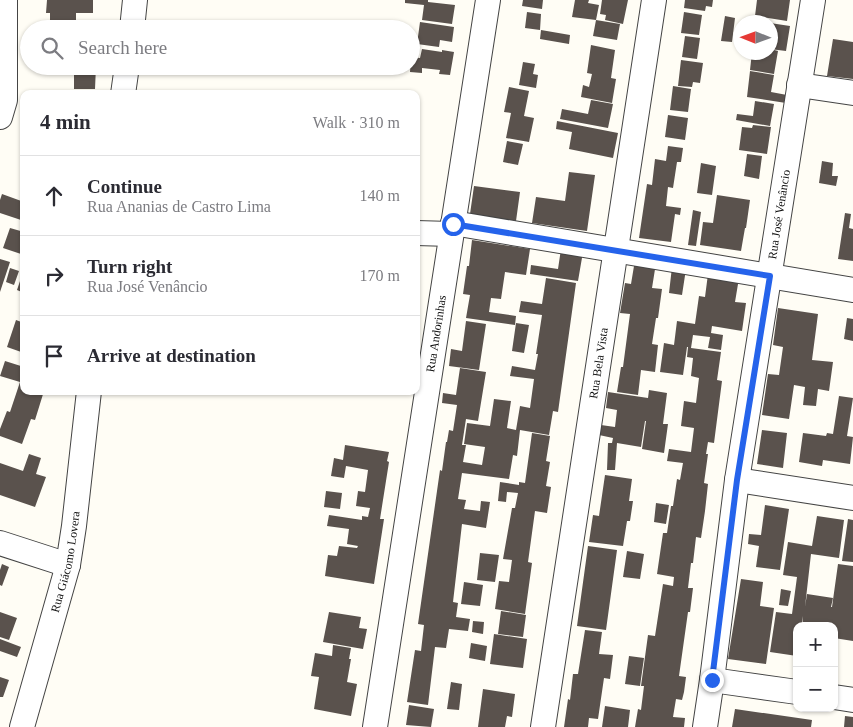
<!DOCTYPE html>
<html lang="en">
<head>
<meta charset="utf-8">
<style>
	:root { --surface:#fff; --page:#f2f2f3; --text:#2b2b33; --muted:#7c7c81; --line:#e1e1e2 }
	body { margin:0; font-family:"Times New Roman",serif; background:var(--page); color:var(--text) }
	.controls { position:absolute; right:15px; bottom:15px; display:grid; overflow:hidden; border-radius:10px; box-shadow:0 1px 4px #0004 }
	.controls button { width:45px; height:45px; display:grid; place-items:center; padding:0; border:0; border-bottom:1px solid var(--line); background:var(--surface); color:var(--text); font:25px sans-serif }
	.compass { position:absolute; left:733px; top:15px; width:45px; height:45px; border-radius:50%; background:var(--surface); box-shadow:0 1px 4px #0004; rotate:271deg }
	.stop { position:absolute; width:15px; height:15px; margin:-11px; border:4px solid #2563eb; border-radius:50%; background:#fff }
	.stop.end { background:#2563eb; border-color:#fff; box-shadow:0 1px 5px #0008 }
	.list { margin:0; padding:0; list-style:none }
	h2 { display:flex; justify-content:space-between; align-items:center; height:65px; margin:0; padding:0 20px; font-size:21px }
	h2 small { font-size:16px; font-weight:400; color:var(--muted) }
	.list li { display:grid; grid-template-columns:32px 1fr auto; gap:15px; align-items:center; box-sizing:border-box; height:80px; padding:0 20px; border-top:1px solid var(--line) }
	.list b { display:block; font-size:19px; white-space:nowrap }
	.list p { margin:0; font-size:16px; white-space:nowrap; color:var(--muted) }
	.list em { font-size:16px; font-style:normal; color:var(--muted) }
	.icon { flex:none; width:28px; height:28px; fill:none; stroke:currentColor; stroke-width:2; stroke-linecap:round; stroke-linejoin:round }
	.map { position:relative; flex:none; width:853px; height:727px; overflow:hidden }
	.search { position:absolute; background:var(--surface); box-shadow:0 1px 4px #0004; left:20px; top:20px; width:400px; height:55px; display:flex; align-items:center; gap:12px; box-sizing:border-box; padding:0 18px; border-radius:28px; color:var(--muted); font-size:19px }
	.panel { position:absolute; background:var(--surface); box-shadow:0 1px 4px #0004; left:20px; top:90px; width:400px; height:305px; border-radius:10px }
	.map>svg:first-child { display:block }
	.building { fill:#5a524d }
	.lines { fill:none; stroke-linecap:round; stroke-linejoin:round }
	.minor-casing { stroke:#444; stroke-width:26 }
	.minor { stroke:#fff; stroke-width:24 }
	.route { stroke:#2563eb; stroke-width:6 }
	.labels { text-anchor:middle; stroke-width:5; stroke-linejoin:round; paint-order:stroke }
	.street-label { font-size:12px; fill:#111; stroke:#fff }
</style>
</head>
<body>
<div class="map">
<svg width="853" height="727" viewBox="0 0 853 727">
	<rect width="100%" height="100%" fill="#fffdf5"/>
	<path class="building" d="M47,0H93V13H76V29H50V13H46Z
		M405,0H428V2L455,5L452,24L422,20L424,5L405,3Z
		M523,0H543L542,9L522,6Z
		M575,0H589L588,3L599,5L596,20L572,17Z
		M602,0H628L623,24L605,20L606,15L600,14Z
		M685,0H713L712,7L706,6L705,11L684,8Z
		M757,0H790L787,21L755,16Z
		M527,12L541,14L540,30L525,28Z
		M684,12L702,15L699,35L681,33Z
		M725,16L735,18L732,42L721,41Z
		M596,20L620,24L617,40L593,36Z
		M420,22L454,27L452,42L440,40L439,47L417,44Z
		M770,23L790,26L786,51L770,49Z
		M541,30L570,35L569,44L540,39Z
		M685,36L700,38L697,59L682,57Z
		M833,39L853,42V79L827,76Z
		M591,45L615,50L611,78L616,79L612,103L581,97L583,85L589,87L592,74L587,73Z
		M422,49L442,52V50L454,52L450,75L439,74L440,70L422,68V73L410,72L411,57L420,58Z
		M770,49L778,51L774,74L750,70L752,52H770Z
		M681,60L703,63L700,83L693,82L692,87L678,86Z
		M523,62L535,64L533,74L538,75L536,88L519,85Z
		M74,66H96L95,89H74Z
		M750,71L774,75L771,92L787,95L786,103L747,97Z
		M673,86L691,89L688,112L670,110Z
		M509,87L529,91L524,116L534,118L529,142L506,138L511,113L504,112Z
		M591,100L613,104L608,128L560,119L562,109L588,114Z
		M755,101L774,104L770,126L736,120L737,114L753,116Z
		M668,115L688,118L685,140L665,137Z
		M557,121L618,133L613,158L569,149L572,132L556,129Z
		M753,125L771,127L767,154L739,150L742,127L752,128Z
		M507,141L523,144L518,165L503,162Z
		M668,146L683,148L681,162H677L673,188L668,187L666,206L681,208L680,215L675,214L671,242L639,238L647,184L652,185L655,159L666,161Z
		M747,154L762,156L759,179L744,176Z
		M822,161L833,163L832,176H838L836,186L819,183Z
		M701,163L716,166L712,195L697,193Z
		M569,172L595,175L587,231L532,223L536,197L565,201Z
		M474,186L520,192L516,221L470,214Z
		M2,194L24,202V221L0,213V200Z
		M717,195L750,200L746,228H745L741,251L700,245L703,222L713,223Z
		M693,210L701,212L696,246L688,245Z
		M845,213L851,214L849,228L853,229V261L838,259Z
		M10,228L24,232V255L3,248Z
		M472,240L530,249L526,275L505,272L501,299L491,298L489,312L516,316L515,325L466,318L470,295L463,294L467,266H469Z
		M561,249L583,252L578,281L530,274L531,265L558,269Z
		M0,259L10,262L0,292Z
		M635,260L656,263L652,288L662,289L658,318H656L652,344L658,345L655,372L641,370L638,395L617,392L621,367H623L630,314L620,313L625,283L631,284Z
		M672,267L686,269L682,295L669,293Z
		M10,268L19,271L14,285L6,282Z
		M708,274L739,278L735,302L746,303L742,331L712,326L711,333L723,335L721,350L708,348L710,337L693,335L691,348L721,352L717,380L722,381L714,443L708,442L706,454H708L704,483L708,484L705,511L701,538L696,537L693,563H691L688,588H693L690,612H688L679,676L686,677L684,692L682,700L676,699L673,717L685,718L684,727H635L638,709L641,710L644,686H641L648,635L655,636L663,584L673,586L674,577L657,574L663,533H667L671,506H673L677,479L680,480L683,463L667,461L669,449L691,452L694,428L681,426L684,401L696,403L699,378L691,376L693,358L687,357L688,347H687L683,375L660,372L664,343L674,345L677,321L695,324L699,296L705,297Z
		M21,278L24,279V293L17,290Z
		M546,278L576,283L558,412L553,411L549,435L520,430L517,456L513,455L509,479L462,473L458,499L466,500L464,509L480,511L481,501L490,502L486,528L462,524L453,602L458,603L456,617L470,619L468,631L449,629L446,648L435,647L428,705L407,702L415,650L421,651L424,625L418,624L440,470L442,471L446,442H447L449,430L453,431L457,405L442,403L443,393L456,395L460,368L486,372L478,421L466,419L462,445H466L463,462L482,465L485,447L464,444L467,423L490,426L494,399L511,401L507,428L516,430L520,406L530,408L534,379L510,376L512,366L535,370L538,354H536L542,315L519,312L521,301L542,304Z
		M778,308L818,314L812,360L833,362L829,391L818,389L816,406L803,405L805,387L794,385L789,419L762,415L768,374L779,375L783,347L773,345Z
		M847,318L853,319V341L844,339Z
		M16,320L24,323V353L7,347Z
		M466,321L486,324L479,370L449,366L451,349L462,351Z
		M516,323L529,325L524,353L512,351Z
		M5,361L24,367V391H44L35,420L31,419L22,444L0,436V429L7,411L10,412L20,382L0,376Z
		M649,390L667,393L663,424H668L664,453L642,449L646,421H645L641,447L617,443L615,470H607L608,443H612L613,438L599,435L601,425L615,427L617,410L606,408L608,392L648,398Z
		M839,396L853,398L847,436L853,437L850,464L823,460L822,466L799,462L803,433L826,436L827,433L833,434Z
		M762,430L787,433L783,468L757,464Z
		M532,433L550,436L546,461L550,462L546,486L551,487L547,513L535,511L528,562L532,563L525,614L495,609L499,581L509,582L512,560L503,559L512,508H515L518,493L507,492L506,502L498,501L500,482L519,485V482L525,483Z
		M345,445L389,452L387,461L389,462L380,519H384L374,584L325,576L328,555L337,556L339,546L357,548L358,546L347,544L349,529L327,526L329,515L362,520V516L368,517L370,508L356,506L358,491L365,492L368,470L346,466L344,478L331,476L334,458L343,460Z
		M29,454L41,458L36,474L46,477L35,507L0,495V463L23,471Z
		M605,475L632,479L629,501H633L630,521H627L623,546L589,542L593,515L599,516Z
		M326,491L342,493L340,509L324,507Z
		M656,503L669,505L666,524L654,522Z
		M765,505L789,509L780,570L756,567L759,546L748,544L749,534L761,535Z
		M817,516L844,520L839,558L811,554L805,607L807,594L833,598L831,607H832L838,564L853,566V641L834,638V626H803V616L802,626H797V656L770,652L776,612L792,614L797,577L783,575L788,542L812,546Z
		M848,519L853,520V562L842,561Z
		M588,546L617,550L606,630L577,626Z
		M627,551L644,554L640,579L623,577Z
		M480,553L499,555L495,582L477,580Z
		M2,564L9,567L2,586L0,585V570Z
		M741,579L763,582L760,606L774,608L766,664L728,659Z
		M464,582L483,585L480,606L461,604Z
		M781,589L791,591L788,606L779,605Z
		M501,611L526,615L523,637L498,634Z
		M0,612L17,618L9,640L0,637Z
		M329,612L361,617L359,628L367,629L363,649L323,642Z
		M473,621L484,622L483,634L472,632Z
		M585,630L602,632L599,654L613,655L610,679L604,678L598,719L589,718L588,727H564L568,699L570,700L573,674H578Z
		M494,634L527,639L523,668L490,664Z
		M0,639L21,647L17,657L0,651Z
		M471,643L487,646L485,661L469,658Z
		M333,645L351,648L349,659H351L347,682L357,684L351,716L314,709L319,677L311,676L315,653L332,656Z
		M629,656L644,658L640,686L625,684Z
		M0,677L9,680L3,697H0Z
		M451,682L462,684L459,710L447,709Z
		M483,689L515,694L512,717L507,716L505,727H478Z
		M409,705L434,709L431,727L406,725Z
		M605,706L630,710L628,727H602Z
		M735,709L812,720L811,727H732Z
		M845,716L853,717V727H844Z"/>
	<g class="lines">
		<defs>
			<g id="minor">
				<path d="M132,29L135,0"/>
				<path d="M799,85L853,93"/>
				<path d="M123,94L127,66"/>
				<path d="M0,117L5,100V0"/>
				<path d="M453,223L853,290"/>
				<path d="M416,233L451,234"/>
				<path d="M737,480L853,498"/>
				<path d="M0,543L68,565"/>
				<path d="M712,680L797,692"/>
				<path d="M834,697L853,700"/>
				<path id="s1" d="M22,727L68,565L74,526L89,391"/>
				<path id="s2" d="M375,727L488,0"/>
				<path id="s3" d="M543,727L654,0"/>
				<path id="s4" d="M705,727L712,680L737,480L813,0"/>
			</g>
		</defs>
		<use href="#minor" class="minor-casing"/>
		<use href="#minor" class="minor"/>
	</g>
	<g class="lines">
		<path class="route" d="M453,224L770,276L737,480L712,680"/>
	</g>
	<g class="labels">
		<g class="street-label">
			<text dy="4" stroke="none"><textPath href="#s4" startOffset="518">Rua José Venâncio</textPath></text>
			<text dy="4" stroke="none"><textPath href="#s2" startOffset="398">Rua Andorinhas</textPath></text>
			<text dy="4" stroke="none"><textPath href="#s3" startOffset="368">Rua Bela Vista</textPath></text>
			<text dy="4" stroke="none"><textPath href="#s1" startOffset="171">Rua Giácomo Lovera</textPath></text>
		</g>
	</g>
</svg>
<div class="controls">
<button>+</button>
<button>−</button>
</div>
<svg class="compass" viewBox="-18 -18 36 36"><path d="M0-13l5 13h-10z" fill="#e53935"/><path d="M0 13l5-13h-10z" fill="#7c7c81"/></svg>
<div class="stop" style="left:453px;top:224px"></div>
<div class="stop end" style="left:712px;top:680px"></div>
<div class="search"><svg class="icon" aria-label="search" viewBox="0 0 24 24"><circle cx="10" cy="10" r="6"/><path d="M15 15l6 6"/></svg>Search here</div>
<section class="panel">
<h2>4 min<small>Walk · 310 m</small></h2>
<ul class="list">
<li><svg class="icon" aria-label="ahead" viewBox="0 0 24 24"><path d="M12 20V5M6 11l6-6 6 6"/></svg><div><b>Continue</b><p>Rua Ananias de Castro Lima</p></div><em>140 m</em></li>
<li><svg class="icon" aria-label="right" viewBox="0 0 24 24"><path d="M7 20v-9h11M14 6l5 5-5 5"/></svg><div><b>Turn right</b><p>Rua José Venâncio</p></div><em>170 m</em></li>
<li><svg class="icon" aria-label="arrive" viewBox="0 0 24 24"><path d="M6 21V4h12l-3 4 3 4H6"/></svg><div><b>Arrive at destination</b></div></li>
</ul>
</section>
</div>
</body>
</html>
